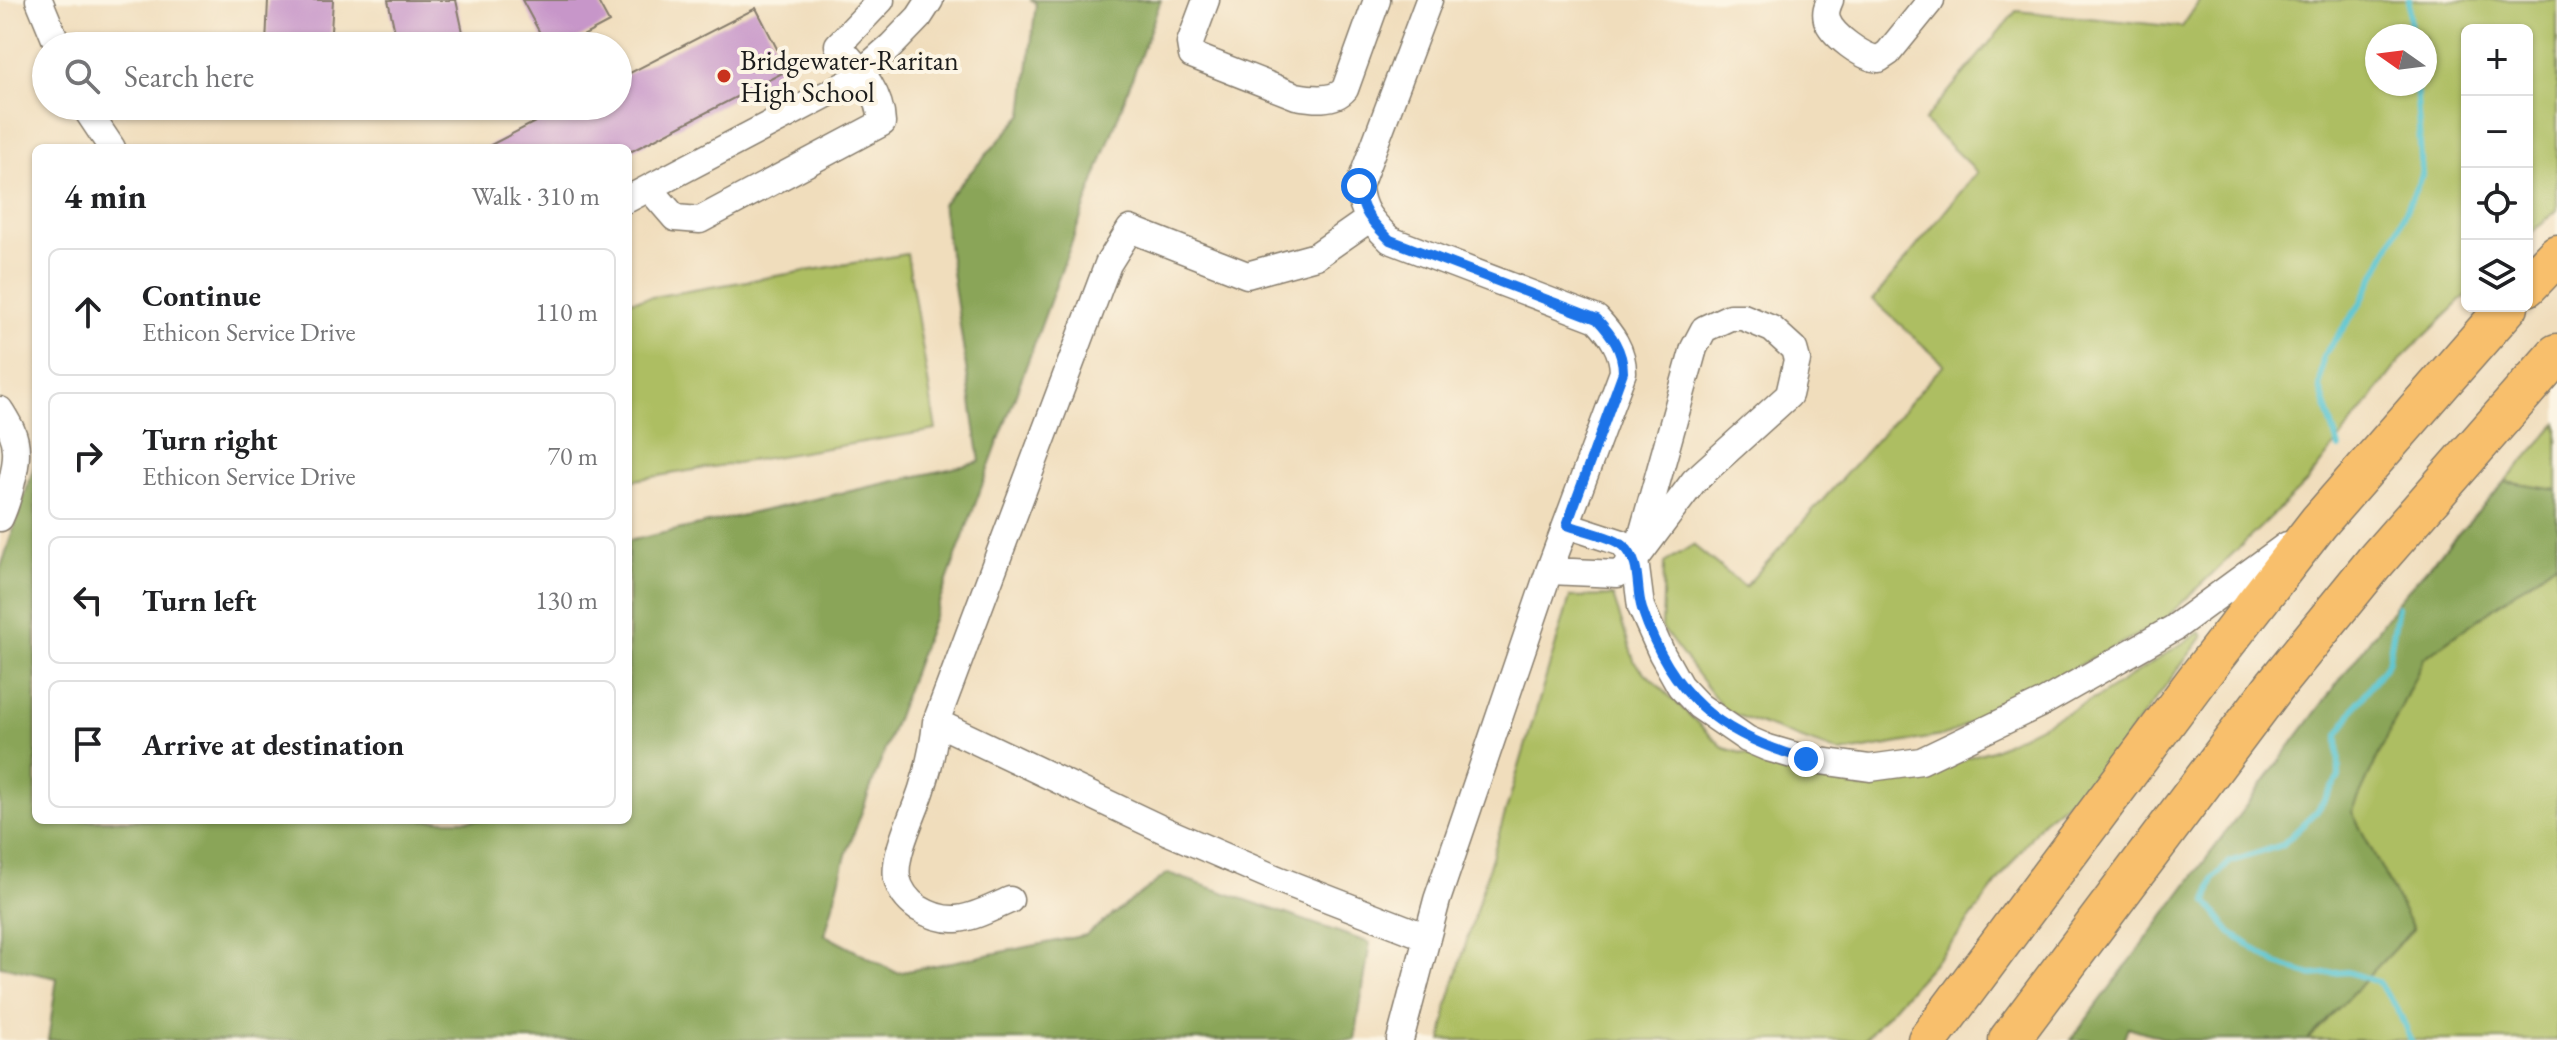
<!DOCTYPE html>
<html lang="en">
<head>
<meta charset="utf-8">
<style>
	:root { --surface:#fff; --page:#f2f2f2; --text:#202124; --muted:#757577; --line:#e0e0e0 }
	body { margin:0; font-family:"EB Garamond",serif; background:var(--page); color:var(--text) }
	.controls { position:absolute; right:24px; top:24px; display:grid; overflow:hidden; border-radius:12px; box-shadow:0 2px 6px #0004 }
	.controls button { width:72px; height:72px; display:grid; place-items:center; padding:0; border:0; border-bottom:2px solid var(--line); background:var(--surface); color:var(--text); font:40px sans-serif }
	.compass { position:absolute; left:2365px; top:24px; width:72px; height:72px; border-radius:50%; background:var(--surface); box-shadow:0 2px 6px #0004; rotate:284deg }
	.stop { position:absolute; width:24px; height:24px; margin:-18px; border:6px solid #1a73e8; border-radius:50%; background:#fff }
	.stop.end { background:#1a73e8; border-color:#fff; box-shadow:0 2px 8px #0008 }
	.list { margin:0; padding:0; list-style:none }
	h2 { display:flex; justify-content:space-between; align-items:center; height:104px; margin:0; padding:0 32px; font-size:34px }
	h2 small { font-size:26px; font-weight:400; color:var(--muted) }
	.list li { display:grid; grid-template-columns:52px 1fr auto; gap:24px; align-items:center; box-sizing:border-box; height:128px; margin:0 16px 16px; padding:0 16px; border:2px solid var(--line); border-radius:12px }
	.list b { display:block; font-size:30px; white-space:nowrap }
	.list p { margin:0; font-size:26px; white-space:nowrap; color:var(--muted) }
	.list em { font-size:26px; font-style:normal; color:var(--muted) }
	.icon { flex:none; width:44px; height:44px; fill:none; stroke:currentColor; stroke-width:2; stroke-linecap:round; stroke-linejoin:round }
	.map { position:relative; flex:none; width:2557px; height:1040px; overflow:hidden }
	.search { position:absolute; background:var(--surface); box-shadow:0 2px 6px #0004; left:32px; top:32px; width:600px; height:88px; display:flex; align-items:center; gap:20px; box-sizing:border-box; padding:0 28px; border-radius:44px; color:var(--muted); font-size:30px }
	.panel { position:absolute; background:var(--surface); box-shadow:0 2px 6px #0004; left:32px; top:144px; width:600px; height:680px; border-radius:12px }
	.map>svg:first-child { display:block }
	.green { fill:#adbe62; stroke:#646d3f; stroke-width:2; fill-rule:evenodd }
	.forest { fill:#8aa558; stroke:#53603a; stroke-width:2 }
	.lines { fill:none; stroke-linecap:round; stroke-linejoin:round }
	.stream { stroke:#58c4d0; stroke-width:6 }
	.building { fill:#c796c9 }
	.minor-casing { stroke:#867c6c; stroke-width:29 }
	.highway-casing { stroke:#867c6c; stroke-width:43 }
	.minor { stroke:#fff; stroke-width:26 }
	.highway { stroke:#f8bf6c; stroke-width:40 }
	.route { stroke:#1a73e8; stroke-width:10 }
	.poi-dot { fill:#c8321e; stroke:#fcf5e5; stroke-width:3 }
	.labels { text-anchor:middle; stroke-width:8; stroke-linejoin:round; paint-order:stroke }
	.poi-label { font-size:28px; fill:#1c1c1c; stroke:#fcf5e5; text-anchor:start }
</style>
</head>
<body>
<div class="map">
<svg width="2557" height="1040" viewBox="0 0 2557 1040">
	<rect width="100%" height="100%" fill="#fcf5e5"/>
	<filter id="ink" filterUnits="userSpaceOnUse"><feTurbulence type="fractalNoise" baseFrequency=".0125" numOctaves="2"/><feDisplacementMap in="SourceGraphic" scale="16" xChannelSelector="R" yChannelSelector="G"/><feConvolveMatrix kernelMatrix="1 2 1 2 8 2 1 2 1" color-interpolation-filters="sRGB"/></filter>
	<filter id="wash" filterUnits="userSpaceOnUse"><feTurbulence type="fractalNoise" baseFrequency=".006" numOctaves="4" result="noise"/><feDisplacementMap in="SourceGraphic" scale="32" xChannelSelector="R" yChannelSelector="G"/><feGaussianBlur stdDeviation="1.8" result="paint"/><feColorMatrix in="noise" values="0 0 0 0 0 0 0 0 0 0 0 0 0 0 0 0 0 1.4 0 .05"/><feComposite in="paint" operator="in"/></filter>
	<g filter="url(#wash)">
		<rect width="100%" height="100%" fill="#f0ddbc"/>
		<path class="green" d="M2200,0H2557V210L2527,238V30H2467V295L2404,356L2306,483L2162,622L1947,735L1841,753L1725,711L1662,628L1664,563L1693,545L1745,587L1944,364L1873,300L1977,172L1924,121L2016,11L2182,27ZM2377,36H2425V84H2377Z
			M907,254L936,430L628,481V301Z
			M2557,423V490L2505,482Z
			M2557,562V1040H2308L2413,929L2351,812L2424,658Z
			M1613,596L1635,663L1724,748L1863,789L1992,750L2098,697L2200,632L2203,636L2096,778L2043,821L1955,939L1864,1040H1442L1447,1007L1570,597Z"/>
		<path class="forest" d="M1030,0H1161L846,855L825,935L897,973L1086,935L1168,873L1370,943L1355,1040H48L57,978L0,966V570L36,461V820H628V541L980,462L942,204L1023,114L1036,3Z
			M2505,482L2557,490V562L2424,658L2352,812L2413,929L2308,1040H2169L2128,1027L2123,1040H2071L2404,594Z"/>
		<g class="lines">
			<path class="stream" d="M2409,0L2411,36
				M2339,448L2320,387L2323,356L2359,306L2394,237L2422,175L2416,84
				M2398,607L2388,663L2359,701L2338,735L2339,777L2317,811L2282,845L2230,862L2213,879L2207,902L2231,933L2277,964L2311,975L2348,972L2377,982L2396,1006L2411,1040"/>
		</g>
		<g id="blocks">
			<path class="building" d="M268,0H333L330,46L266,45Z
				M388,0H456L466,46H398Z
				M522,0H597L609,22L564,46H547Z
				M756,8L788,70L628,153V148H485L566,106H618V79Z"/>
		</g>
	</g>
	<g filter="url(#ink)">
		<use href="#blocks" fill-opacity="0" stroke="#867c6c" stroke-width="2"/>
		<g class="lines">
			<defs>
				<path id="minor" d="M39,0L58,46
					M1206,0L1190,43L1192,55L1296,96C1312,99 1334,102 1345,89L1377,0
					M1830,0C1827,7 1825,12 1827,20C1832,35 1863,58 1879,59L1888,53L1931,0
					M84,106L112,148
					M649,188L675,218L700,220L882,123C881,91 858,68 838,45L881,0
					M628,199L850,82L891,46L919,17L930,0
					M1730,317H1743L1772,329L1794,349L1797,360L1789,395L1694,481L1635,560L1694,348L1704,329Z
					M0,410C8,423 16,435 16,451C17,468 7,503 0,518
					M1567,525L1622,543L1635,560L1641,607L1662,654L1680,686L1699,706L1747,739L1768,748L1806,759L1870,768L1921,761L2042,703L2174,628L2287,545
					M1549,571L1618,574L1635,560
					M936,722L1166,831L1277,879L1427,937
					M1010,900C975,915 954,930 918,908C908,901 900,891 897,878C893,854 915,812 922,789C929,767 934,745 936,722L1108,264L1130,229L1247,275L1316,256L1369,219
					M1400,1040L1437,900L1549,571L1623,372C1623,350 1611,334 1597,319L1390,240C1373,223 1360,211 1359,186L1429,0"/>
				<path id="highway" d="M2527,286L2557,255
					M1928,1040L2198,678L2319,522L2508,306
					M2009,1040L2276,684L2374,563L2557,354"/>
			</defs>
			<use href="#minor" class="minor-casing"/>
			<use href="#highway" class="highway-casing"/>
			<use href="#minor" class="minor"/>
			<use href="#highway" class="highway"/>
		</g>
	</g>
	<g class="lines" filter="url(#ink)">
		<path class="route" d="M1359,186C1360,211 1373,223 1390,240L1597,319C1611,334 1623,350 1623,372L1567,525C1581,530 1614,537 1624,546C1642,564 1635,587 1642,609C1671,696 1720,735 1806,759"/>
	</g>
	<circle class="poi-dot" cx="724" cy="76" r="8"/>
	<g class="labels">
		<g class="poi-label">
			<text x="740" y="70">Bridgewater-Raritan<tspan x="740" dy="32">High School</tspan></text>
		</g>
	</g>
</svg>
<div class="controls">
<button>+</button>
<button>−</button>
<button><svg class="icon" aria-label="locate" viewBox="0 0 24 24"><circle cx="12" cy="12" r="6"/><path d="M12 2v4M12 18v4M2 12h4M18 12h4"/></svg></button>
<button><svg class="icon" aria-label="layers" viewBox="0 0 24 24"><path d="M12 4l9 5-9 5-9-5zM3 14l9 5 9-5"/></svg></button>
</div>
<svg class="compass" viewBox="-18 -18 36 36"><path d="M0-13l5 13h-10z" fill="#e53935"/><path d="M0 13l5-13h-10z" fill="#757577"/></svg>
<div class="stop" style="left:1359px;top:186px"></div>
<div class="stop end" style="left:1806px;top:759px"></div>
<div class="search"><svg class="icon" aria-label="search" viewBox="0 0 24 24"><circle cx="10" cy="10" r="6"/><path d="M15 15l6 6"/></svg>Search here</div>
<section class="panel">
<h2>4 min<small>Walk · 310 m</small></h2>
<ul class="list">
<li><svg class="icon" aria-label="ahead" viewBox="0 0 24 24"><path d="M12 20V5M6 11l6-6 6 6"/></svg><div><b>Continue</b><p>Ethicon Service Drive</p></div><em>110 m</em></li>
<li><svg class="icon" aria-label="right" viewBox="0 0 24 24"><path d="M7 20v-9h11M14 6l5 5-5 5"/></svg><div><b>Turn right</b><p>Ethicon Service Drive</p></div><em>70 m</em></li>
<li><svg class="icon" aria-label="left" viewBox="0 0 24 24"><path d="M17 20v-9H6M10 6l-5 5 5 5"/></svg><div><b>Turn left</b></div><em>130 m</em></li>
<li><svg class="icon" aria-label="arrive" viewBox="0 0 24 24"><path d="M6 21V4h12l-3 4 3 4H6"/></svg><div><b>Arrive at destination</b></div></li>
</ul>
</section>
</div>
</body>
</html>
